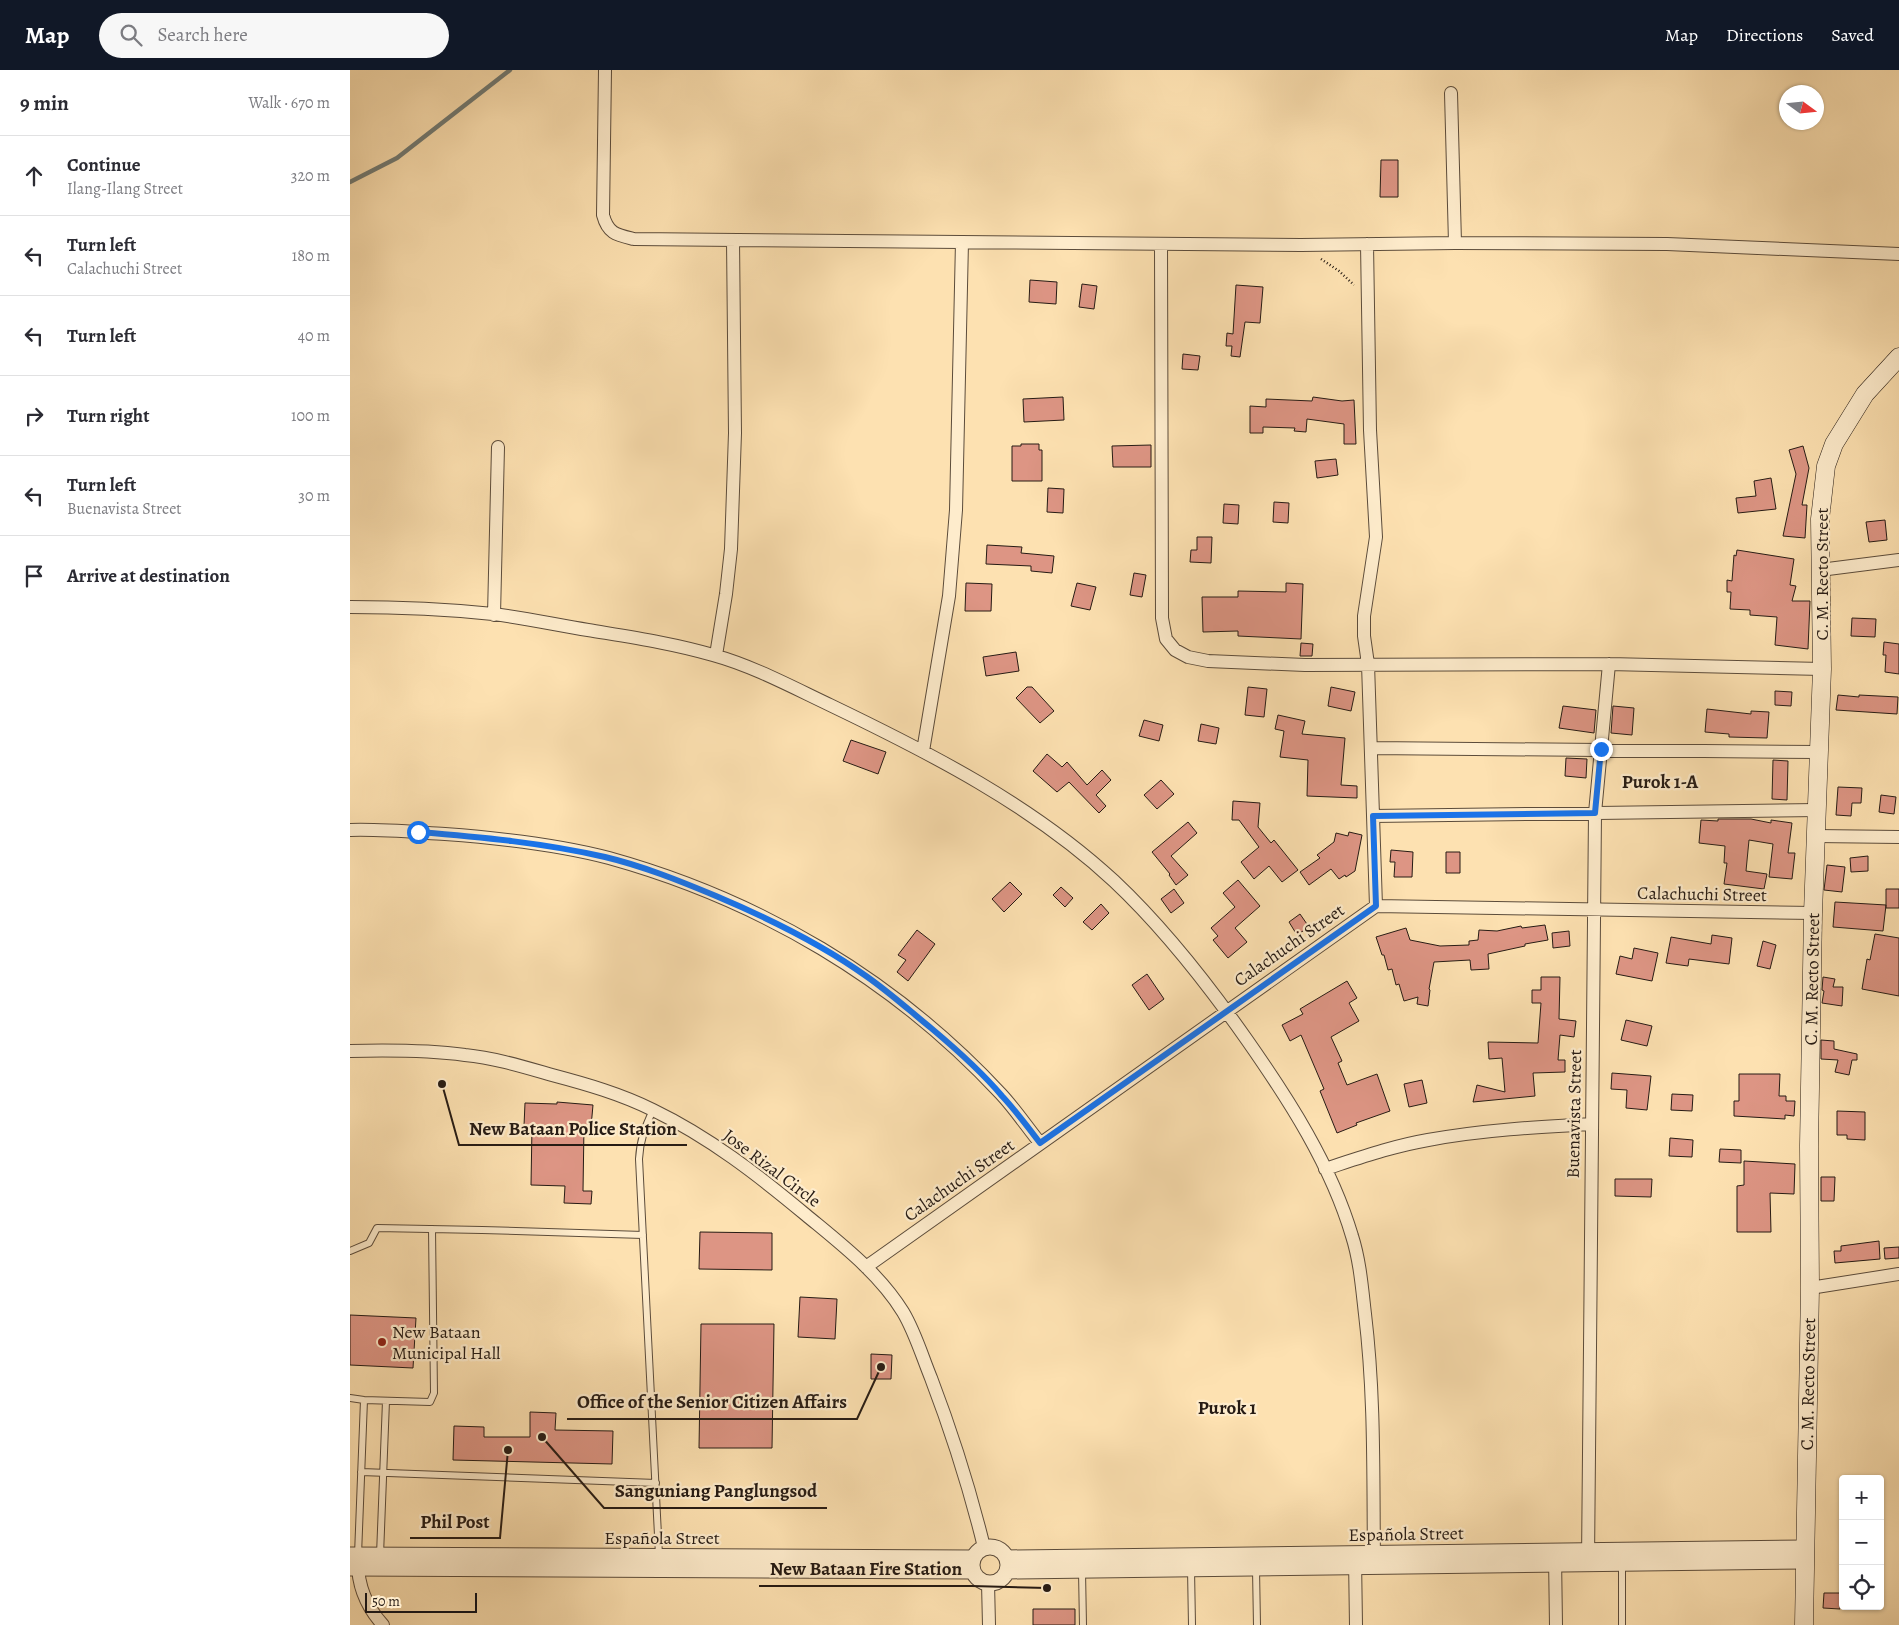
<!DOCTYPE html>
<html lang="en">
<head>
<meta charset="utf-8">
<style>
	:root { --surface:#fff; --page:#f7f7f7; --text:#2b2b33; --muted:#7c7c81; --line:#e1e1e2; --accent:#111827 }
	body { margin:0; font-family:Alegreya,serif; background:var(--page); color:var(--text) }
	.controls { position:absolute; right:15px; bottom:15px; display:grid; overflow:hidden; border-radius:5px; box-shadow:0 1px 4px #0004 }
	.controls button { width:45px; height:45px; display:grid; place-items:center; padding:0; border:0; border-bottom:1px solid var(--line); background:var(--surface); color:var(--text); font:25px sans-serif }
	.compass { position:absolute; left:1429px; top:15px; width:45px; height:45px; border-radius:50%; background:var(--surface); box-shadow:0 1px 4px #0004; rotate:105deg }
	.scale { position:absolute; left:15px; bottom:12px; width:112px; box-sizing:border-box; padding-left:5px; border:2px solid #261b14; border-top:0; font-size:14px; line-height:18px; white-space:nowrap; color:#261b14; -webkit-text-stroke:4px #feeccc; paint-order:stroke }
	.stop { position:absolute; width:15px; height:15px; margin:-11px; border:4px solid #1a73e8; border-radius:50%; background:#fff }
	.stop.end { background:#1a73e8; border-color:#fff; box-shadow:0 1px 5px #0008 }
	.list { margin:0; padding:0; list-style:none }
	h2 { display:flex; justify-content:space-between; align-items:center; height:65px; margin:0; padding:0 20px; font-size:21px }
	h2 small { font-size:16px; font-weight:400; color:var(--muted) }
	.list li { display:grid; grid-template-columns:32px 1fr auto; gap:15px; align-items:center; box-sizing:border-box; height:80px; padding:0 20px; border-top:1px solid var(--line) }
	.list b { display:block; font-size:19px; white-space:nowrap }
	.list p { margin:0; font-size:16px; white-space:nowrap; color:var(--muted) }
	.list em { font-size:16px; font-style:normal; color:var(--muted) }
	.icon { flex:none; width:28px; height:28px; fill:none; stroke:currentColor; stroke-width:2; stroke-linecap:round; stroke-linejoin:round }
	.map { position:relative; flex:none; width:1549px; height:1555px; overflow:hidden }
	header { display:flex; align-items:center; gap:30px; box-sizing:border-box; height:70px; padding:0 25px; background:var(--accent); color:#fff }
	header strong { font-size:24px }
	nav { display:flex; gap:28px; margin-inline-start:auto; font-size:18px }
	.search { width:350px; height:45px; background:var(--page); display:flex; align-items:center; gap:12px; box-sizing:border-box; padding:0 18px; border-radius:28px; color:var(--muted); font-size:19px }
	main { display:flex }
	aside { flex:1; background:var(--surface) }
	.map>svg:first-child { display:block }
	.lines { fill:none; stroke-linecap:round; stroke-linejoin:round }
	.stream { stroke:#717b75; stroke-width:4.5 }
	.building { fill:#dd9584; stroke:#261b14 }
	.service-casing { stroke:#5c4c3b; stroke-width:8 }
	.minor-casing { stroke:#5c4c3b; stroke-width:14 }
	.tertiary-casing { stroke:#5c4c3b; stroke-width:17 }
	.secondary-casing { stroke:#261b14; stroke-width:19 }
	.path { stroke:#261b14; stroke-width:2.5; stroke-dasharray:1 2.5; stroke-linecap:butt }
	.service { stroke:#feeccc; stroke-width:6 }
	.minor { stroke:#feeccc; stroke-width:12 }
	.tertiary { stroke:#feeccc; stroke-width:15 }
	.secondary { stroke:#feeccc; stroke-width:18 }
	.route { stroke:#1a73e8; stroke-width:6 }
	.poi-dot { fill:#8f2418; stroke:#feeccc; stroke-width:2 }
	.labels { text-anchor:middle; stroke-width:4.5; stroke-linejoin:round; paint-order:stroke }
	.street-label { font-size:18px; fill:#261b14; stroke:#feeccc }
	.poi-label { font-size:18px; fill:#261b14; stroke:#feeccc; text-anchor:start }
	.neighbourhood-label { font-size:19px; font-weight:bold; fill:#261b14; stroke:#feeccc }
	.leader { fill:none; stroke:#261b14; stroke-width:2 }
	.callout-dot { fill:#261b14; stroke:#feeccc; stroke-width:2 }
	.callout-label { font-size:19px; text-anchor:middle; font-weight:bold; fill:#261b14; stroke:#feeccc; stroke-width:4.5; stroke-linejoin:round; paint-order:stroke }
</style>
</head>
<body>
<header>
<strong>Map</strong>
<div class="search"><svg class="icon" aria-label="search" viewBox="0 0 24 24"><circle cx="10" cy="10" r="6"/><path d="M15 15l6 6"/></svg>Search here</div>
<nav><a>Map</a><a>Directions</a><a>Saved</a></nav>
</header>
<main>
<aside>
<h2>9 min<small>Walk · 670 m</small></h2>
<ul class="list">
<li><svg class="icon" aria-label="ahead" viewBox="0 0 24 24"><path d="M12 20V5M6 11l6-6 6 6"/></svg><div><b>Continue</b><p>Ilang-Ilang Street</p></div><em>320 m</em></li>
<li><svg class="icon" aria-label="left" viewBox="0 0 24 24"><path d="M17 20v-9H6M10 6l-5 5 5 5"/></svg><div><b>Turn left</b><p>Calachuchi Street</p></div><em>180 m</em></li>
<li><svg class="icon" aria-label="left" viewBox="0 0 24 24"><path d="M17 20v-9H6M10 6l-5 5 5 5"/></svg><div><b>Turn left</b></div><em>40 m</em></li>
<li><svg class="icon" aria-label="right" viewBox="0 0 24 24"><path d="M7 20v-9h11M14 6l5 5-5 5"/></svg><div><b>Turn right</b></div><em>100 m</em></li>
<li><svg class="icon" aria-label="left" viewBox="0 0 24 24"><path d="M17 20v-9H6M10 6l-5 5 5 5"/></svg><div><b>Turn left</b><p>Buenavista Street</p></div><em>30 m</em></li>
<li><svg class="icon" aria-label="arrive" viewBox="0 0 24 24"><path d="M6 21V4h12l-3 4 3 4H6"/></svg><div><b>Arrive at destination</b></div></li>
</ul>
</aside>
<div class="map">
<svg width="1549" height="1555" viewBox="0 0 1549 1555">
	<rect width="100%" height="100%" fill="#fde1b1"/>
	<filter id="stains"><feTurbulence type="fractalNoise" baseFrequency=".004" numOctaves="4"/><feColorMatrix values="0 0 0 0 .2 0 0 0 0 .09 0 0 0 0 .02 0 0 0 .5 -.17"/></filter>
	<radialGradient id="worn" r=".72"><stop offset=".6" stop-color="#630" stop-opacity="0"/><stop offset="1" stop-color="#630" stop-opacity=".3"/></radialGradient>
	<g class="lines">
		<path class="stream" d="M0,112L47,88L160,0"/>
	</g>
	<path class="building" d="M1031,90H1048V127H1030Z
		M680,210L707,212L706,234L679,232Z
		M732,214L747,216L744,239L729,237Z
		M886,215L913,217L910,253L895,252L890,287L881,286L882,276H876L877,263L883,264Z
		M833,284L850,286L848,300L832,299Z
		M713,327L714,350L674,352L673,329Z
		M963,327L992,331L1004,330L1006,374H994V354L957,349L956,362L944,361L945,358L913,357V363H900V336L916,337V329L962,331Z
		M671,374H689V380H692V411H662V376H671Z
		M801,375V397H763L762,376Z
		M1453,376L1459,398L1452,435H1457L1455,468L1433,466L1446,404L1439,380Z
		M986,389L988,405L967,408L965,391Z
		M1421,408L1426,439L1388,443L1386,428L1406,426L1404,411Z
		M698,418L714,419L713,443L697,442Z
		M924,432L939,433L938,453L923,452Z
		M874,434L889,435L888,454L873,453Z
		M1535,450L1537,470L1519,472L1516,452Z
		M847,467H862L861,493L840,492L841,480H847Z
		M637,475L672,477L671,483L704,486L702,503L681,501V496L636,494Z
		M1387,480L1444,489L1440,515L1446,516L1442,531H1460L1458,579L1425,575L1427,547L1400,545V540L1380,539L1381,522H1377V510L1382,511L1384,485L1386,486Z
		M784,503L796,505L792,527L780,525Z
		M616,513L642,514L641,541H615Z
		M727,513L746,517L740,540L721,536Z
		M936,513L953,514L951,569L888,566V561L853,562L852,527H888V521L936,522Z
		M1502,548L1526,549L1525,567L1501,566Z
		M1534,572L1549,574V604L1535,602L1536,585H1533Z
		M951,573L963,574L962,586H950Z
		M666,582L669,601L636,606L633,587Z
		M677,617H682L704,641L690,653L666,628Z
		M898,617L917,619L914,647L895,645Z
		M981,617L1005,622L1001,641L978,636Z
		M1425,621L1442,622L1441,636L1425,635Z
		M1488,625L1509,627V625L1548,627L1547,644L1486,640Z
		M1213,636L1246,640L1244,663L1209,658Z
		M1263,636L1284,638L1282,665L1261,663Z
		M1357,639L1401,644V641L1419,642L1417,668L1379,667V664L1355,662Z
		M928,645L955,651L952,664L995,668L991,715L1007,716V728L957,726L958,690L930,687L934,661L925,659Z
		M794,650L813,655L809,671L789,666Z
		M851,654L869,658L866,674L848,671Z
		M501,670L536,682L528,704L493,691Z
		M697,684L712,697L717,692L737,715L752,700L761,710L746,725L756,736L749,743L719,712L707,722L683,701Z
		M1216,688L1237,689L1236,708L1215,706Z
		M1423,690L1438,691L1437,730L1422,729Z
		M811,710L824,724L807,739L794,725Z
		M1488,717L1512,718L1511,733H1502L1501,746L1486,745Z
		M1531,725L1546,727L1544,744L1529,742Z
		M883,731L910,733L908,757L921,773L924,770L948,800L932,812L919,796L904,809L891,792L909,777L889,750H882Z
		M1368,749H1401L1421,753V750L1442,753L1438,783H1445L1442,809L1419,807L1423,774L1399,770L1396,801L1417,804L1414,819L1374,814L1377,793H1374L1375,776L1349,773L1351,750L1368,751Z
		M838,752L847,763L821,786L838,805L826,815L819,805L820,804L802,782Z
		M999,762L1012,765L1005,801L996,807L995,805L989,809L981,799L959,815L950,802L970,788L967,785L984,772L986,763L998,766Z
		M1041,780L1063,782L1062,807H1044L1045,792H1040Z
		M1096,782H1110V803H1096Z
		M1518,786V801L1501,802L1500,788Z
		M1477,795L1495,797L1492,822L1474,820Z
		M888,810L910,836L885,858L897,872L878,888L863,870L868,866L861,858L885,837L873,823Z
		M660,812L672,824L654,842L642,829Z
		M711,817L723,828L715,837L703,825Z
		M824,819L834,833L821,843L811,829Z
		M1536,819H1549V838H1536Z
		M1485,832L1536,835L1533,861L1483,857Z
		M751,834L759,843L742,860L733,852Z
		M950,844L959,857L947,865L939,852Z
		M1195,855L1198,870L1175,874V876L1138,884L1139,899L1121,900L1120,890L1084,892L1079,919L1080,920L1078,936L1067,934L1068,927L1054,931L1049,914L1046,915L1042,899L1038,900L1034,885H1032L1026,867L1056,858L1060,870L1090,876L1119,875V871L1128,870L1129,860L1147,861L1171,856L1172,858Z
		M567,860L585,874L558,911L547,902L556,890L548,885Z
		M1219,861L1220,876L1203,878L1202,863Z
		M1525,864L1549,868V926L1512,919L1517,889L1520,890Z
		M1362,865L1382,868L1379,894L1339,889L1338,896L1316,893L1321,867L1361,874Z
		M1413,871L1426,875L1420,899L1407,896Z
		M1284,878L1308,883L1302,911L1266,904L1270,886L1282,889Z
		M797,904L814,929L799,940L782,915Z
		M1191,907H1210L1209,949L1226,951L1224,967L1210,965L1208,990H1215V1002L1183,1003L1185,1026L1123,1032L1127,1015L1155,1022L1152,988L1139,989L1138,972L1188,973L1191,933H1182V920H1191Z
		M1473,907L1485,909L1483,917H1493L1492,936L1472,933L1474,921L1472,920Z
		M997,911L1007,928L999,933L1009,951L981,967L992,991L988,993L997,1015L1027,1004L1040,1041L1006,1053L1007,1055L987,1063L970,1021L974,1019L951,965L940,971L932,955L953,944L950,939Z
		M1276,950L1302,956L1297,976L1271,970Z
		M1471,970L1484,971V979L1507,984V990H1502L1499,1005L1485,1002L1488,990L1471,989Z
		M1262,1003L1301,1006L1297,1040L1276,1038L1277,1020L1261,1019Z
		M1389,1004H1430L1429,1026H1436V1031H1445L1444,1046L1435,1045V1049L1384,1046V1031H1389Z
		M1072,1010L1077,1033L1059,1037L1054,1014Z
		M1322,1024L1343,1025L1342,1041L1321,1040Z
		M207,1032L243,1035L241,1057L234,1056L233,1121H242L241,1134L214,1133L215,1116L181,1115L182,1056H174L175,1033L207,1034Z
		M1487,1041L1515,1042V1070L1497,1069V1065H1487Z
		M1320,1068L1343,1070L1342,1087L1319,1086Z
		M1370,1079L1391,1080V1093L1369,1092Z
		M1394,1091L1445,1094L1444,1124L1420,1123L1421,1162H1387V1116L1394,1115Z
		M1471,1107H1485L1484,1131H1471Z
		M1265,1109H1302L1301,1127L1265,1126Z
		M350,1162L422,1163V1200L349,1199Z
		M1529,1171L1530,1189L1485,1193L1484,1181H1491V1176Z
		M1549,1177V1188L1535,1189L1534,1178Z
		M450,1227L487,1229L485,1269L448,1267Z
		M0,1245L66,1248L63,1298L0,1295Z
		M351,1254H424L422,1378H349Z
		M521,1284L542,1285L541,1309H521Z
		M180,1342L206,1343L205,1360L263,1361L262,1394L103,1390L104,1356L134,1357V1367H180Z
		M1474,1523H1490V1539L1473,1538Z
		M683,1539H725V1555H683Z"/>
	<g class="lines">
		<defs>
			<path id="service" d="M303,1040C295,1057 290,1070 289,1089L309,1485
				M0,1181L19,1173L27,1158L132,1160L293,1165
				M0,1328L14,1330L80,1332L84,1323L82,1159
				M11,1402L306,1413
				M8,1485L14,1330
				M30,1485L36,1331
				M841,1499L842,1555
				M906,1499L907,1555
				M732,1501L733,1555
				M1272,1555V1494"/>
			<path id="minor" d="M255,0L253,145C258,164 267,165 284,169L951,175L1105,173L1317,174L1549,184
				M1101,23L1105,173
				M811,174L812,548L816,569L825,580L838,587L858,591L955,595L1259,594L1472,599
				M1017,174L1020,360L1026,467L1014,546V566L1018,594L1026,836
				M1470,500L1549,490
				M0,537C47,537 96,539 143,544C175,548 207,555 238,560C280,567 322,573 363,585C403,596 442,617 480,635C580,683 682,735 764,811C814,858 857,913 897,970C939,1030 981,1095 1002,1166C1010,1191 1012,1218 1015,1244C1025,1326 1023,1409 1024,1491
				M144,545L148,377
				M366,585L376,524L381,479L385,363L383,170
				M1021,678L1469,682
				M573,681L599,526L606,440L612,172
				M1023,746L1467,740
				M0,760C32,759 63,762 95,764C149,768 206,774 259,788C410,830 544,909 651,1024C665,1039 677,1057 690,1073
				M1466,766L1549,767
				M0,981C39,980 77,980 115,985C145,988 174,997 202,1005C236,1014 271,1024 303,1040C359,1067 408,1105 456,1145C491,1174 529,1203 553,1242C565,1262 572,1286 581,1308C602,1363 620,1420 634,1477
				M975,1099C1009,1088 1043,1076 1078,1070C1132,1060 1187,1057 1242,1054
				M516,1197L1026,836L1463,843
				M1460,1218L1549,1204
				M1205,1486L1206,1555
				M1005,1488L1006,1555
				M8,1489C7,1515 16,1536 33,1555
				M1238,1491L1245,743L1259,594
				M638,1513L639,1555"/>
			<path id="tertiary" d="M622 1495a18 18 0 1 1 36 0a18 18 0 1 1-36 0Z
				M0,1485L623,1488
				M657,1488L1455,1478
				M0,1498L623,1501
				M657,1501L1455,1491"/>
			<path id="secondary" d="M1454,1555L1460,1218L1459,1076L1463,843L1472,599L1470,449L1476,396L1484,374L1515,324L1549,287"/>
		</defs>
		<use href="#service" class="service-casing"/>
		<use href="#minor" class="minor-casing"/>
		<use href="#tertiary" class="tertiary-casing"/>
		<use href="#secondary" class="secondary-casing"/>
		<path class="path" d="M971,189L989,201L1004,215"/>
		<use href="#service" class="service"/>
		<use href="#minor" class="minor"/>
		<use href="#tertiary" class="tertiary"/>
		<use href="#secondary" class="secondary"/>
	</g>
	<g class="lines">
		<path class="route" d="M68,762C131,767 194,773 255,787C293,796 330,811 366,826C418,848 470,873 516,906C539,922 560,941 581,958C606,979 631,1001 652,1026C666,1041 678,1057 690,1073L1026,836L1023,746L1245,743L1251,679"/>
	</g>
	<circle class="poi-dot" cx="32" cy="1272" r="5"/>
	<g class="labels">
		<g class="street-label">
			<text transform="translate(1472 504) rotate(-90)" y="6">C. M. Recto Street</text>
			<text transform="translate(1352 824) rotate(1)" y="6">Calachuchi Street</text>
			<text transform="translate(939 875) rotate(-35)" y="6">Calachuchi Street</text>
			<text transform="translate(1462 909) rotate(-89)" y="6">C. M. Recto Street</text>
			<text transform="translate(1224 1044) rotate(-89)" y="6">Buenavista Street</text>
			<text transform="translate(422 1098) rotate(37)" y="6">Jose Rizal Circle</text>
			<text transform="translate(609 1110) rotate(-35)" y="6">Calachuchi Street</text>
			<text transform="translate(1458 1314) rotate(-89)" y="6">C. M. Recto Street</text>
			<text transform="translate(1056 1464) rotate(-1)" y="6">Española Street</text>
			<text x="312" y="1474">Española Street</text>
		</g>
		<g class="poi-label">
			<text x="42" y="1268">New Bataan<tspan x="42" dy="21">Municipal Hall</tspan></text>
		</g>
		<g class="neighbourhood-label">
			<text x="1310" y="718">Purok 1-A</text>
			<text x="877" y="1344">Purok 1</text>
		</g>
	</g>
	<path class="leader" d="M92 1014L109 1075H337M531 1297L507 1349H217M192 1367L254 1438H477M158 1380L150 1468H60M697 1518L622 1516H409"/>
	<g class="callout-dot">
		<circle cx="92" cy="1014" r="5"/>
		<circle cx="531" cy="1297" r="5"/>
		<circle cx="192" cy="1367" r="5"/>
		<circle cx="158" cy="1380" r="5"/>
		<circle cx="697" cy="1518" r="5"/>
	</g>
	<g class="callout-label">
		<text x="223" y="1065">New Bataan Police Station</text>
		<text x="362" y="1338">Office of the Senior Citizen Affairs</text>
		<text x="366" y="1427">Sanguniang Panglungsod</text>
		<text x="105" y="1458">Phil Post</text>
		<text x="516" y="1505">New Bataan Fire Station</text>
	</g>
	<rect width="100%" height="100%" filter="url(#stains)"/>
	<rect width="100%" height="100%" fill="url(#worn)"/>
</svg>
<div class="controls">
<button>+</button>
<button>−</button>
<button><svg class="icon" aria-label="locate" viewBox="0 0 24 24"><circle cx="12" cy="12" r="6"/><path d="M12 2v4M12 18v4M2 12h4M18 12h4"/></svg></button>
</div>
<svg class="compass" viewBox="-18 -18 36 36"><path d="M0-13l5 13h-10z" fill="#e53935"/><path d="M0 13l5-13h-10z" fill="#7c7c81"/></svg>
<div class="scale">50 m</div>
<div class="stop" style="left:68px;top:762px"></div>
<div class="stop end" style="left:1251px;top:679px"></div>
</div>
</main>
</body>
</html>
